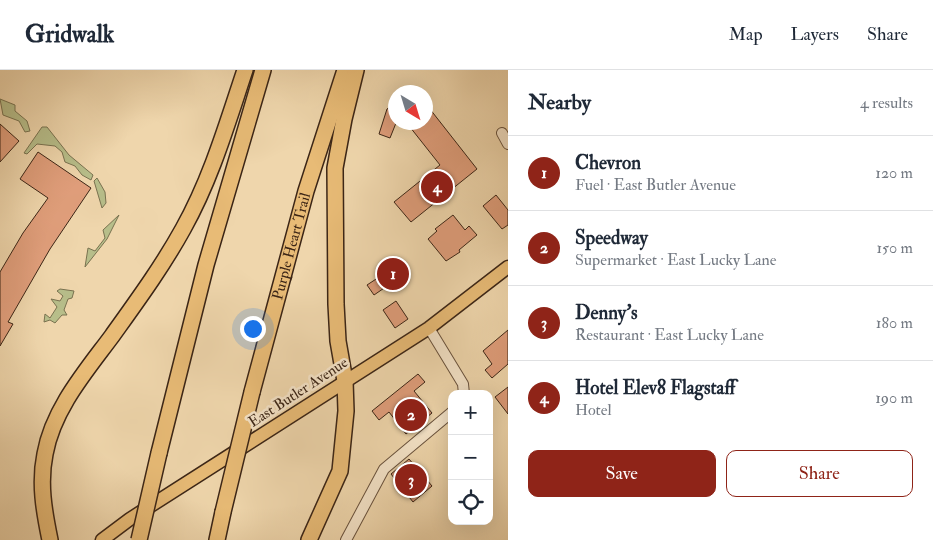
<!DOCTYPE html>
<html lang="en">
<head>
<meta charset="utf-8">
<style>
	:root { --surface:#fff; --page:#f2f2f3; --text:#1f2937; --muted:#747a83; --line:#e0e1e3; --accent:#8f2418 }
	body { margin:0; font-family:"IM FELL Double Pica",serif; background:var(--page); color:var(--text) }
	.controls { position:absolute; right:15px; bottom:15px; display:grid; overflow:hidden; border-radius:10px; box-shadow:0 5px 20px #0002 }
	.controls button { width:45px; height:45px; display:grid; place-items:center; padding:0; border:0; border-bottom:1px solid var(--line); background:var(--surface); color:var(--text); font:25px sans-serif }
	.compass { position:absolute; left:388px; top:15px; width:45px; height:45px; border-radius:50%; background:var(--surface); box-shadow:0 5px 20px #0002; rotate:142deg }
	.you { position:absolute; left:252px; top:258px; width:18px; height:18px; margin:-12px; border:4px solid #fff; border-radius:50%; background:#1a73e8; box-shadow:0 0 0 8px #1a73e833 }
	.badge { display:grid; place-items:center; width:32px; height:32px; border-radius:50%; background:var(--accent); color:#fff; font-size:16px; font-weight:700 }
	.pin { position:absolute; translate:-50% -50%; border:2px solid #fff; box-shadow:0 1px 5px #0006 }
	.list { margin:0; padding:0; list-style:none }
	h2 { display:flex; justify-content:space-between; align-items:center; height:65px; margin:0; padding:0 20px; font-size:21px }
	h2 small { font-size:16px; font-weight:400; color:var(--muted) }
	.list li { display:grid; grid-template-columns:32px 1fr auto; gap:15px; align-items:center; box-sizing:border-box; height:75px; padding:0 20px; border-top:1px solid var(--line) }
	.list b { display:block; font-size:19px; white-space:nowrap }
	.list p { margin:0; font-size:16px; white-space:nowrap; color:var(--muted) }
	.list em { font-size:16px; font-style:normal; color:var(--muted) }
	.actions { display:flex; gap:10px; padding:15px 20px }
	.actions a { flex:1; padding:11px 0; border:1px solid var(--accent); border-radius:10px; text-align:center; font-size:18px; color:var(--accent) }
	.actions .main { background:var(--accent); color:#fff }
	.icon { flex:none; width:28px; height:28px; fill:none; stroke:currentColor; stroke-width:2; stroke-linecap:round; stroke-linejoin:round }
	.map { position:relative; flex:none; width:508px; height:470px; overflow:hidden }
	header { display:flex; align-items:center; gap:30px; box-sizing:border-box; height:70px; padding:0 25px; background:var(--surface); border-bottom:1px solid var(--line) }
	header strong { font-size:24px }
	nav { display:flex; gap:28px; margin-inline-start:auto; font-size:18px }
	main { display:flex }
	aside { flex:1; background:var(--surface) }
	.map>svg:first-child { display:block }
	.green { fill:#b7be8a; stroke:#797250 }
	.building { fill:#e09e7b; stroke:#3b2516 }
	.lines { fill:none; stroke-linecap:round; stroke-linejoin:round }
	.minor-casing { stroke:#68513c; stroke-width:12 }
	.major-casing { stroke:#3b2516; stroke-width:15 }
	.highway-casing { stroke:#3b2516; stroke-width:18 }
	.minor { stroke:#f5e4c9; stroke-width:10 }
	.major { stroke:#e8bb76; stroke-width:12 }
	.highway { stroke:#e8bb76; stroke-width:15 }
	.highway-bridge-casing { stroke:#3b2516; stroke-width:18; stroke-linecap:butt }
	.highway-bridge { stroke:#e8bb76; stroke-width:15 }
	.labels { text-anchor:middle; stroke-width:5; stroke-linejoin:round; paint-order:stroke }
	.street-label { font-size:15px; fill:#3b2516; stroke:#f5e4c9 }
</style>
</head>
<body>
<header>
<strong>Gridwalk</strong>
<nav><a>Map</a><a>Layers</a><a>Share</a></nav>
</header>
<main>
<div class="map">
<svg width="508" height="470" viewBox="0 0 508 470">
	<rect width="100%" height="100%" fill="#efd6ac"/>
	<filter id="stains"><feTurbulence type="fractalNoise" baseFrequency=".004" numOctaves="4"/><feColorMatrix values="0 0 0 0 .2 0 0 0 0 .09 0 0 0 0 .02 0 0 0 .5 -.17"/></filter>
	<radialGradient id="worn" r=".72"><stop offset=".6" stop-color="#630" stop-opacity="0"/><stop offset="1" stop-color="#630" stop-opacity=".3"/></radialGradient>
	<path class="green" d="M0,29L15,35V41L27,51L30,61L25,62L19,51L3,45Z
		M42,57H47L69,85L93,105L91,110L82,105L75,96L65,92L62,82L55,76L37,74L27,84L24,83Z
		M97,108L105,122L106,133L102,138L94,111Z
		M119,145L107,169L85,197L88,178L95,181L105,168L103,160Z
		M60,219L74,221L72,228L68,229L64,240L67,245H62L55,253L50,250L44,252L45,244L50,248L57,237L51,229L60,231L63,226L57,221Z"/>
	<path class="building" d="M396,33V53L390,68L379,64L387,39Z
		M426,34L477,99L411,152L394,132L440,95L406,52H426Z
		M0,54L19,71L0,92Z
		M38,82L91,118L50,179L8,252L13,254L0,276V202L23,163L48,128L20,109Z
		M496,125L508,140V155L502,159L483,136Z
		M453,145L465,160L469,156L477,165L459,180L460,182L446,191L428,169L437,161L435,159Z
		M396,196L407,211L397,218L390,214L374,225L367,215Z
		M396,231L408,249L395,258L383,240Z
		M508,260V294L492,308L485,300L492,294L483,281Z
		M418,304L425,312L414,321L432,343L406,364L389,342L379,350L372,341Z
		M508,317V344L495,327Z
		M409,389L432,416L413,432L391,404Z"/>
	<g class="lines">
		<defs>
			<path id="minor" d="M502,63L508,74
				M429,258L463,314L464,324
				M346,470L384,399L452,342"/>
			<path id="major" d="M102,470L130,449L429,258L508,197"/>
			<g id="highway">
				<path id="s1" d="M252,322L306,121L345,0"/>
				<path d="M159,383L206,195L263,0"/>
				<path d="M50,470C44,441 39,413 45,384C53,339 86,301 112,266C137,231 162,197 183,159C211,109 227,54 245,0"/>
				<path d="M217,470L223,442"/>
				<path d="M309,470L340,401L346,341L345,311L338,271L336,234L335,98L344,49L356,0"/>
			</g>
		</defs>
		<use href="#minor" class="minor-casing"/>
		<use href="#major" class="major-casing"/>
		<use href="#highway" class="highway-casing"/>
		<use href="#minor" class="minor"/>
		<use href="#major" class="major"/>
		<use href="#highway" class="highway"/>
		<defs>
			<path id="highway-bridge" d="M223,442L252,322
				M139,470L159,383"/>
		</defs>
		<use href="#highway-bridge" class="highway-bridge-casing"/>
		<use href="#highway-bridge" class="highway-bridge"/>
	</g>
	<g class="labels">
		<g class="street-label">
			<text dy="5" stroke="none"><textPath href="#s1" startOffset="151">Purple Heart Trail</textPath></text>
			<text transform="translate(298 322) rotate(-33)" y="5">East Butler Avenue</text>
		</g>
	</g>
	<rect width="100%" height="100%" filter="url(#stains)"/>
	<rect width="100%" height="100%" fill="url(#worn)"/>
</svg>
<div class="controls">
<button>+</button>
<button>−</button>
<button><svg class="icon" aria-label="locate" viewBox="0 0 24 24"><circle cx="12" cy="12" r="6"/><path d="M12 2v4M12 18v4M2 12h4M18 12h4"/></svg></button>
</div>
<svg class="compass" viewBox="-18 -18 36 36"><path d="M0-13l5 13h-10z" fill="#e53935"/><path d="M0 13l5-13h-10z" fill="#747a83"/></svg>
<div class="you"></div>
<div class="pin badge" style="left:393px;top:204px">1</div>
<div class="pin badge" style="left:411px;top:345px">2</div>
<div class="pin badge" style="left:411px;top:410px">3</div>
<div class="pin badge" style="left:437px;top:117px">4</div>
</div>
<aside>
<h2>Nearby<small>4 results</small></h2>
<ul class="list">
<li><span class="badge">1</span><div><b>Chevron</b><p>Fuel · East Butler Avenue</p></div><em>120 m</em></li>
<li><span class="badge">2</span><div><b>Speedway</b><p>Supermarket · East Lucky Lane</p></div><em>150 m</em></li>
<li><span class="badge">3</span><div><b>Denny's</b><p>Restaurant · East Lucky Lane</p></div><em>180 m</em></li>
<li><span class="badge">4</span><div><b>Hotel Elev8 Flagstaff</b><p>Hotel</p></div><em>190 m</em></li>
</ul>
<div class="actions"><a class="main">Save</a><a>Share</a></div>
</aside>
</main>
</body>
</html>
